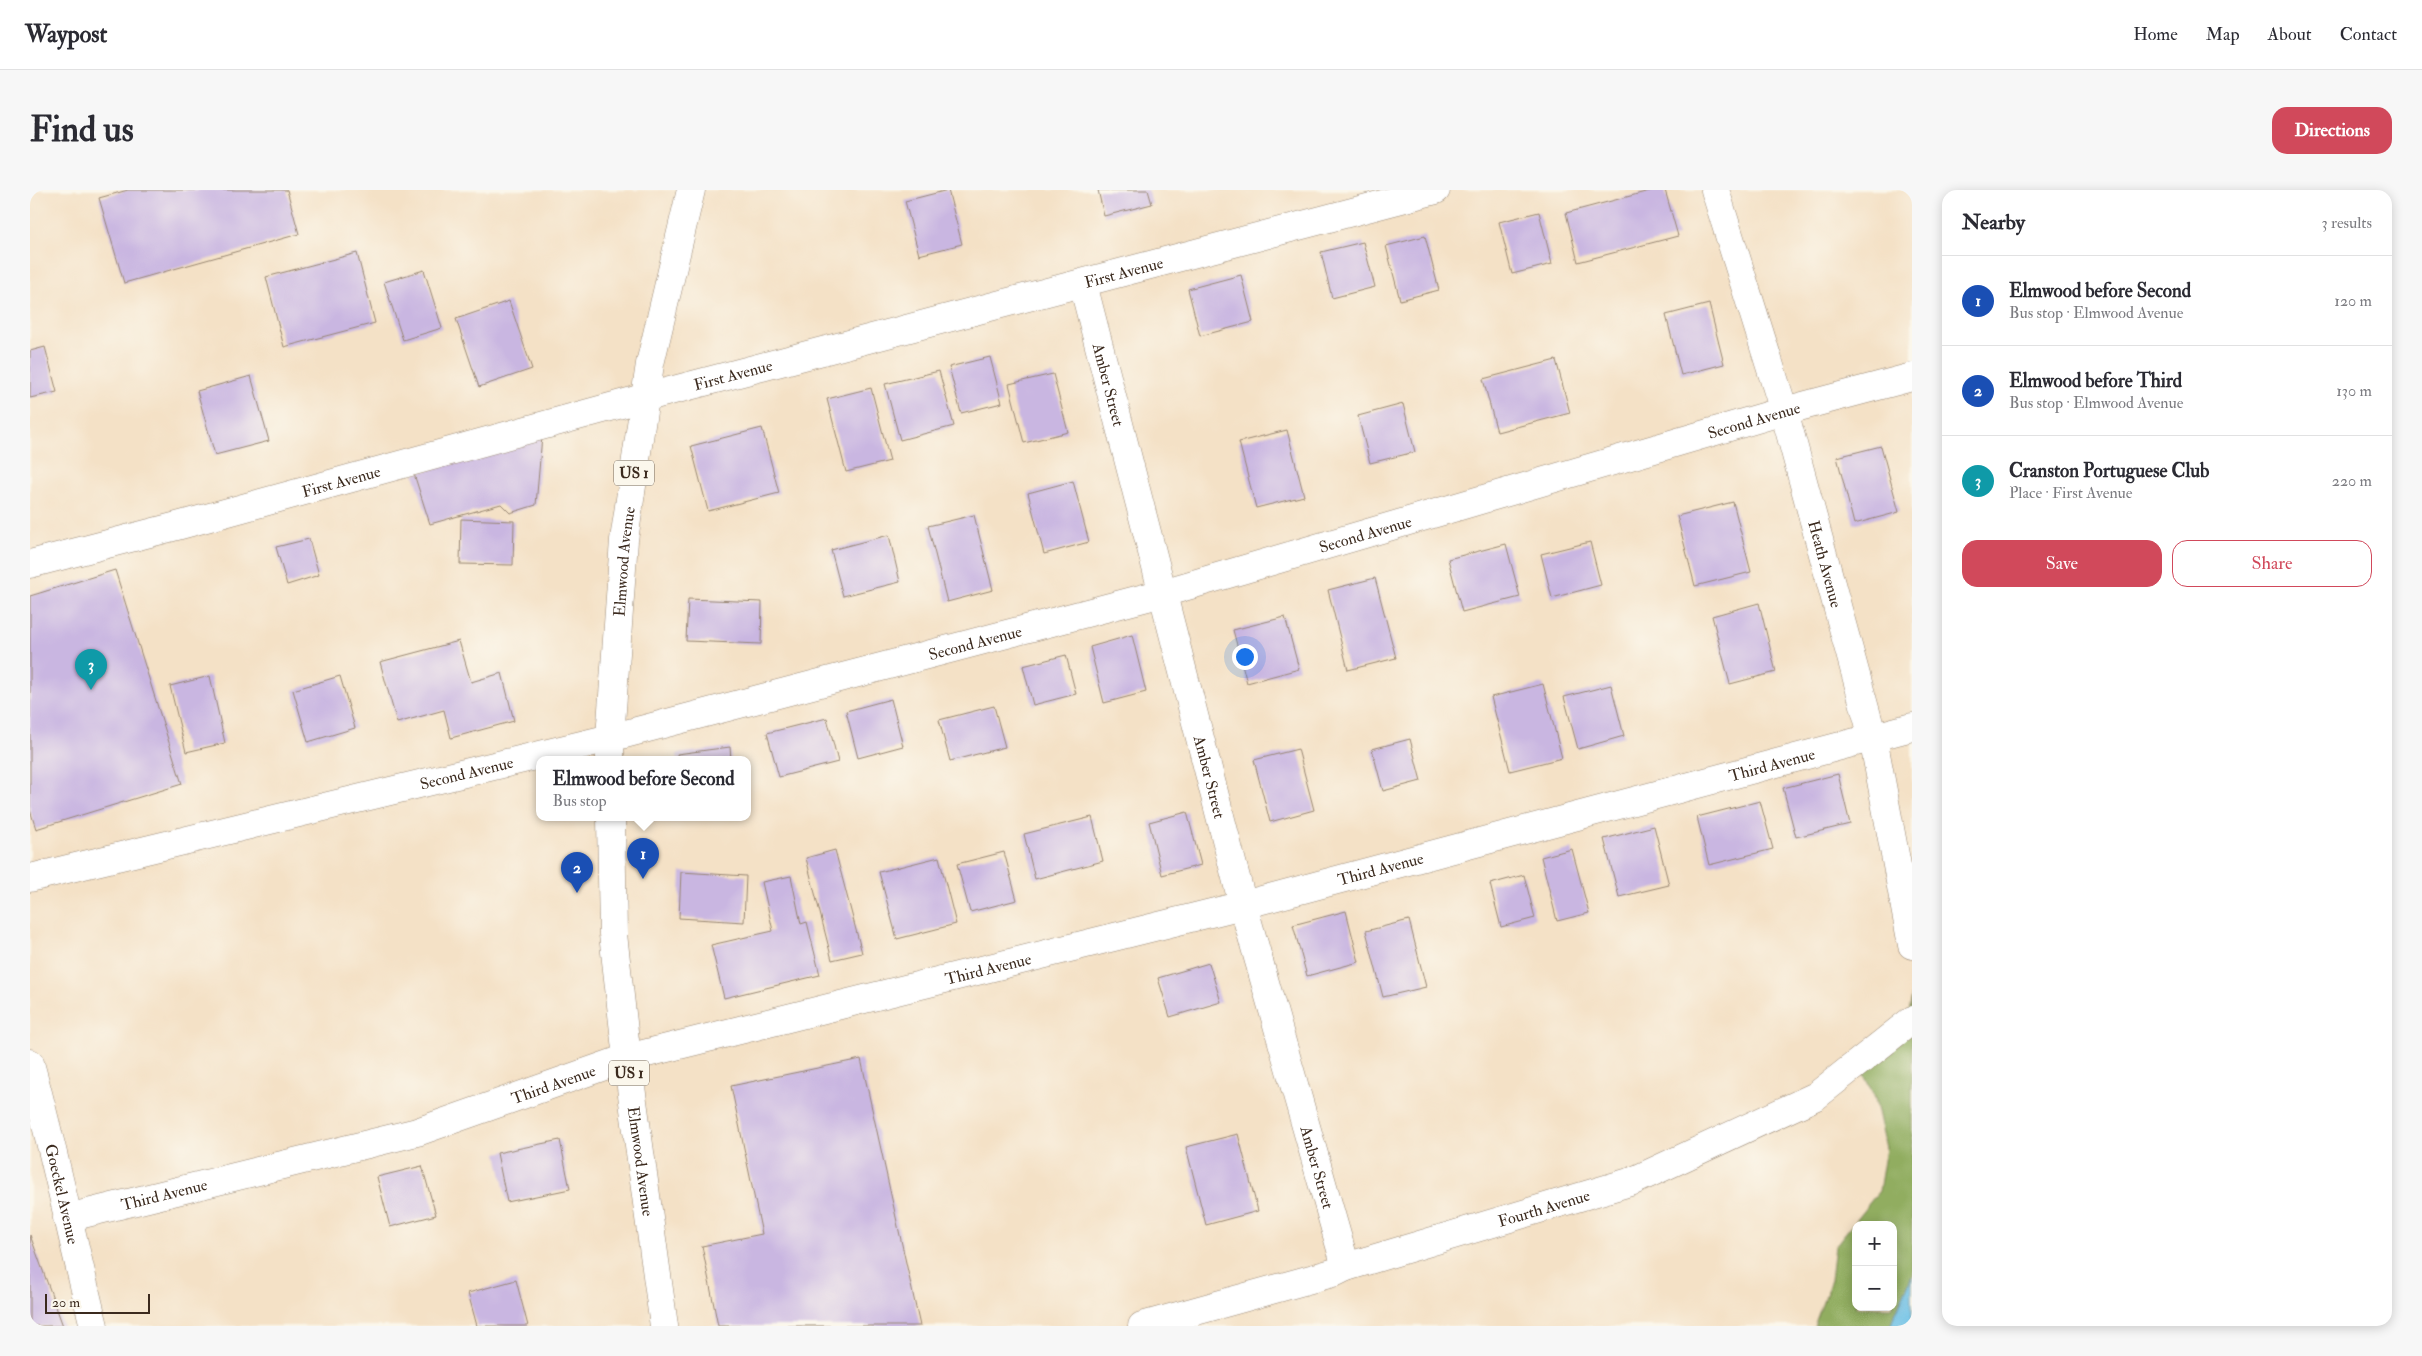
<!DOCTYPE html>
<html lang="en">
<head>
<meta charset="utf-8">
<style>
	:root { --surface:#fff; --page:#f7f7f7; --text:#2b2b33; --muted:#7c7c81; --line:#e1e1e2; --accent:#d1495b }
	body { margin:0; font-family:"IM FELL Double Pica",serif; background:var(--page); color:var(--text) }
	.controls { position:absolute; right:15px; bottom:15px; display:grid; overflow:hidden; border-radius:10px; box-shadow:0 2px 12px #0003 }
	.controls button { width:45px; height:45px; display:grid; place-items:center; padding:0; border:0; border-bottom:1px solid var(--line); background:var(--surface); color:var(--text); font:25px sans-serif }
	.scale { position:absolute; left:15px; bottom:12px; width:105px; box-sizing:border-box; padding-left:5px; border:2px solid #3b2a1e; border-top:0; font-size:14px; line-height:18px; white-space:nowrap; color:#3b2a1e; -webkit-text-stroke:4px #fbf7ec; paint-order:stroke }
	.you { position:absolute; left:1214px; top:466px; width:18px; height:18px; margin:-12px; border:4px solid #fff; border-radius:50%; background:#1a73e8; box-shadow:0 0 0 8px #1a73e833 }
	.badge { display:grid; place-items:center; width:32px; height:32px; border-radius:50%; background:var(--accent); color:#fff; font-size:16px; font-weight:700 }
	.pin { position:absolute; translate:-50% -41px; filter:drop-shadow(0 1px 2px #0008) }
	.pin::after { content:''; position:absolute; top:26px; width:18px; height:15px; background:inherit; clip-path:polygon(0 0,100% 0,50% 100%) }
	.popup { position:absolute; left:506px; top:566px; width:215px; height:65px; box-sizing:border-box; display:grid; place-content:center; border-radius:10px; background:var(--surface); filter:drop-shadow(0 1px 4px #0005); font-size:16px; white-space:nowrap; color:var(--muted) }
	.popup b { font-size:19px; color:var(--text) }
	.popup::after { content:''; position:absolute; left:50%; top:100%; margin-left:-10px; border:10px solid transparent; border-top-color:var(--surface) }
	.list { margin:0; padding:0; list-style:none }
	h2 { display:flex; justify-content:space-between; align-items:center; height:65px; margin:0; padding:0 20px; font-size:21px }
	h2 small { font-size:16px; font-weight:400; color:var(--muted) }
	.list li { display:grid; grid-template-columns:32px 1fr auto; gap:15px; align-items:center; box-sizing:border-box; height:90px; padding:0 20px; border-top:1px solid var(--line) }
	.list b { display:block; font-size:19px; white-space:nowrap }
	.list p { margin:0; font-size:16px; white-space:nowrap; color:var(--muted) }
	.list em { font-size:16px; font-style:normal; color:var(--muted) }
	.actions { display:flex; gap:10px; padding:15px 20px }
	.actions a { flex:1; padding:11px 0; border:1px solid var(--accent); border-radius:15px; text-align:center; font-size:18px; color:var(--accent) }
	.actions .main { background:var(--accent); color:#fff }
	.map { position:relative; flex:none; width:1882px; height:1136px; overflow:hidden; border-radius:15px }
	header { display:flex; align-items:center; gap:30px; box-sizing:border-box; height:70px; padding:0 25px; background:var(--surface); border-bottom:1px solid var(--line) }
	header strong { font-size:24px }
	nav { display:flex; gap:28px; margin-inline-start:auto; font-size:18px }
	.intro { display:flex; align-items:center; justify-content:space-between; box-sizing:border-box; height:120px; padding:0 30px }
	h1 { margin:0; font-size:35px }
	.button { padding:12px 22px; border-radius:15px; background:var(--accent); color:#fff; font-size:18px; font-weight:700 }
	main { display:flex; gap:30px; padding:0 30px }
	aside { flex:1; background:var(--surface); border-radius:15px; box-shadow:0 2px 12px #0003 }
	.map>svg:first-child { display:block }
	.forest { fill:#91ad60; stroke:#666c3f; fill-rule:evenodd }
	.water { fill:#69bfe6; stroke:#527482 }
	.building { fill:#c9b6e1 }
	.lines { fill:none; stroke-linecap:round; stroke-linejoin:round }
	.minor-casing { stroke:#988672; stroke-width:29 }
	.primary-casing { stroke:#988672; stroke-width:29 }
	.minor { stroke:#fff; stroke-width:28 }
	.primary { stroke:#fff; stroke-width:28 }
	.labels { text-anchor:middle; stroke-width:4; stroke-linejoin:round; paint-order:stroke }
	.shield { fill:#fbf7ec; stroke:#75685c; stroke-width:1 }
	.shield-label { font-size:15px; font-weight:bold; fill:#3b2a1e }
	.street-label { font-size:16px; fill:#3b2a1e; stroke:#fbf7ec }
</style>
</head>
<body>
<header>
<strong>Waypost</strong>
<nav><a>Home</a><a>Map</a><a>About</a><a>Contact</a></nav>
</header>
<div class="intro"><h1>Find us</h1><a class="button">Directions</a></div>
<main>
<div class="map">
<svg width="1882" height="1136" viewBox="0 0 1882 1136">
	<rect width="100%" height="100%" fill="#fbf7ec"/>
	<filter id="ink" filterUnits="userSpaceOnUse"><feTurbulence type="fractalNoise" baseFrequency=".02" numOctaves="2"/><feDisplacementMap in="SourceGraphic" scale="10" xChannelSelector="R" yChannelSelector="G"/><feConvolveMatrix kernelMatrix="1 2 1 2 8 2 1 2 1" color-interpolation-filters="sRGB"/></filter>
	<filter id="wash" filterUnits="userSpaceOnUse"><feTurbulence type="fractalNoise" baseFrequency=".0096" numOctaves="4" result="noise"/><feDisplacementMap in="SourceGraphic" scale="20" xChannelSelector="R" yChannelSelector="G"/><feGaussianBlur stdDeviation="1.12" result="paint"/><feColorMatrix in="noise" values="0 0 0 0 0 0 0 0 0 0 0 0 0 0 0 0 0 1.4 0 .05"/><feComposite in="paint" operator="in"/></filter>
	<g filter="url(#wash)">
		<rect width="100%" height="100%" fill="#f4e1c6"/>
		<path class="forest" d="M1882,806V1086L1860,1136H1784L1801,1090L1805,1056L1849,1001L1856,958L1845,908L1829,874L1878,826ZM1826,1035H1863V1117H1826Z"/>
		<path class="water" d="M1882,1086V1136H1860Z"/>
		<g id="blocks">
			<path class="building" d="M98,0H257L269,44L94,93L69,8Z
				M918,0L932,54L889,65L875,11Z
				M1068,0H1118L1122,14L1074,26Z
				M1623,0H1635L1648,46L1548,72L1536,23Z
				M1509,22L1522,74L1482,84L1469,32Z
				M1395,46L1409,100L1370,110L1356,56Z
				M1333,52L1345,97L1302,108L1291,62Z
				M327,63L345,133L254,157L236,87Z
				M394,80L412,138L373,150L354,92Z
				M1211,85L1223,132L1170,146L1158,99Z
				M479,111L502,179L449,197L426,129Z
				M1679,114L1694,174L1651,185L1636,125Z
				M15,157L27,202L0,208V161Z
				M960,167L972,213L931,223L919,177Z
				M1526,170L1540,223L1467,242L1453,189Z
				M909,181L924,236L870,250L855,194Z
				M1023,184L1038,242L994,253L979,194Z
				M221,186L239,251L185,265L167,201Z
				M841,198L860,271L816,282L797,209Z
				M1373,214L1385,262L1340,273L1328,226Z
				M732,238L749,303L678,321L661,256Z
				M1257,240L1274,306L1226,318L1209,252Z
				M512,246L506,315L480,323L471,314L400,334L384,284Z
				M1851,256L1869,322L1824,334L1807,267Z
				M1043,291L1059,352L1014,364L998,303Z
				M1703,312L1721,382L1665,396L1647,326Z
				M944,325L963,400L917,412L898,336Z
				M431,329L484,331L483,375L430,374Z
				M859,345L870,392L813,406L801,360Z
				M279,349L289,385L257,395L246,357Z
				M1560,352L1571,395L1522,408L1511,364Z
				M1476,354L1490,407L1432,422L1418,369Z
				M85,380L152,594L6,639L0,620V406Z
				M1345,388L1366,468L1318,480L1298,400Z
				M658,409L732,412L731,454L656,451Z
				M1729,413L1746,482L1700,494L1682,426Z
				M1255,427L1269,479L1217,493L1203,440Z
				M1102,445L1116,502L1074,513L1060,457Z
				M429,451L441,492L472,483L484,531L421,548L414,520L367,533L350,472Z
				M1036,465L1046,504L1003,515L993,476Z
				M180,486L195,553L156,562L140,496Z
				M310,486L325,538L278,552L263,500Z
				M1513,494L1532,568L1480,581L1461,507Z
				M1581,495L1594,546L1548,559L1534,507Z
				M861,509L873,556L828,568L816,521Z
				M964,516L975,557L920,571L909,530Z
				M797,528L808,572L749,587L737,543Z
				M1380,549L1391,591L1353,601L1342,559Z
				M700,557L701,570H648L647,564Z
				M1268,559L1284,620L1240,632L1224,570Z
				M1808,584L1820,634L1766,647L1753,598Z
				M1730,611L1743,659L1679,675L1667,627Z
				M1157,622L1171,675L1132,685L1119,632Z
				M1062,627L1073,671L1005,689L994,644Z
				M1624,636L1639,695L1589,707L1574,649Z
				M1542,659L1559,723L1527,731L1511,667Z
				M805,660L832,763L802,770L776,668Z
				M974,662L987,710L940,722L927,674Z
				M909,667L926,734L867,749L849,682Z
				M651,682L716,686L714,732L649,728Z
				M1494,685L1505,728L1471,737L1460,694Z
				M761,686L771,734L777,732L790,785L694,808L681,755L743,741L732,692Z
				M1316,721L1329,772L1277,786L1263,735Z
				M1379,730L1396,797L1353,807L1336,741Z
				M1179,773L1191,812L1140,827L1128,788Z
				M831,869L890,1136H688L672,1056L732,1044L701,896Z
				M1208,944L1228,1021L1176,1035L1156,957Z
				M530,950L540,999L477,1012L467,963Z
				M392,976L406,1025L360,1037L347,987Z
				M0,1045L33,1136H0Z
				M486,1090L498,1136H447L438,1103Z"/>
		</g>
	</g>
	<g filter="url(#ink)">
		<use href="#blocks" fill-opacity="0" stroke="#988672" stroke-width="1"/>
		<g class="lines">
			<defs>
				<g id="minor">
					<path id="s1" d="M1685,0L1754,221L1843,548L1882,755"/>
					<path id="s2" d="M1053,94L1213,715L1316,1077"/>
					<path id="s3" d="M0,374L147,336L617,207L1406,0"/>
					<path id="s4" d="M0,688L580,548L1133,403L1754,221L1882,187"/>
					<path id="s5" d="M0,873C24,960 42,1049 64,1136"/>
					<path id="s6" d="M37,1028L387,942L597,868L1213,715L1882,537"/>
					<path id="s7" d="M1112,1136L1306,1082L1316,1077L1603,991L1786,906L1882,830"/>
				</g>
				<g id="primary">
					<path id="s8" d="M580,570V548L594,350L620,174L661,0"/>
					<path id="s9" d="M581,628L583,744L597,868L634,1136"/>
				</g>
			</defs>
			<use href="#minor" class="minor-casing"/>
			<use href="#primary" class="primary-casing"/>
			<use href="#minor" class="minor"/>
			<use href="#primary" class="primary"/>
		</g>
	</g>
	<g class="labels">
		<g class="shield">
			<rect x="584" y="270.5" width="40" height="25" rx="4"/>
			<rect x="579" y="870.5" width="40" height="25" rx="4"/>
		</g>
		<g class="shield-label">
			<text x="604" y="288">US 1</text>
			<text x="599" y="888">US 1</text>
		</g>
		<g class="street-label">
			<text dy="6" stroke="none"><textPath href="#s3" startOffset="1132">First Avenue</textPath></text>
			<text dy="6" stroke="none"><textPath href="#s3" startOffset="728">First Avenue</textPath></text>
			<text dy="6" stroke="none"><textPath href="#s2" startOffset="104">Amber Street</textPath></text>
			<text dy="6" stroke="none"><textPath href="#s4" startOffset="1784">Second Avenue</textPath></text>
			<text dy="6" stroke="none"><textPath href="#s3" startOffset="322">First Avenue</textPath></text>
			<text dy="6" stroke="none"><textPath href="#s4" startOffset="1379">Second Avenue</textPath></text>
			<text dy="6" stroke="none"><textPath href="#s8" startOffset="199">Elmwood Avenue</textPath></text>
			<text dy="6" stroke="none"><textPath href="#s1" startOffset="390">Heath Avenue</textPath></text>
			<text dy="6" stroke="none"><textPath href="#s4" startOffset="974">Second Avenue</textPath></text>
			<text dy="6" stroke="none"><textPath href="#s6" startOffset="1765">Third Avenue</textPath></text>
			<text dy="6" stroke="none"><textPath href="#s4" startOffset="449">Second Avenue</textPath></text>
			<text dy="6" stroke="none"><textPath href="#s2" startOffset="509">Amber Street</textPath></text>
			<text dy="6" stroke="none"><textPath href="#s6" startOffset="1360">Third Avenue</textPath></text>
			<text dy="6" stroke="none"><textPath href="#s6" startOffset="955">Third Avenue</textPath></text>
			<text dy="6" stroke="none"><textPath href="#s6" startOffset="505">Third Avenue</textPath></text>
			<text dy="6" stroke="none"><textPath href="#s9" startOffset="345">Elmwood Avenue</textPath></text>
			<text dy="6" stroke="none"><textPath href="#s2" startOffset="914">Amber Street</textPath></text>
			<text dy="6" stroke="none"><textPath href="#s5" startOffset="135">Goeckel Avenue</textPath></text>
			<text dy="6" stroke="none"><textPath href="#s6" startOffset="100">Third Avenue</textPath></text>
			<text dy="6" stroke="none"><textPath href="#s7" startOffset="419">Fourth Avenue</textPath></text>
		</g>
	</g>
</svg>
<div class="controls">
<button>+</button>
<button>−</button>
</div>
<div class="scale">20 m</div>
<div class="you"></div>
<div class="pin badge" style="left:613px;top:689px;background:#1a4fb4">1</div>
<div class="popup"><b>Elmwood before Second</b>Bus stop</div>
<div class="pin badge" style="left:547px;top:703px;background:#1a4fb4">2</div>
<div class="pin badge" style="left:61px;top:500px;background:#0f9aa8">3</div>
</div>
<aside>
<h2>Nearby<small>3 results</small></h2>
<ul class="list">
<li><span class="badge" style="background:#1a4fb4">1</span><div><b>Elmwood before Second</b><p>Bus stop · Elmwood Avenue</p></div><em>120 m</em></li>
<li><span class="badge" style="background:#1a4fb4">2</span><div><b>Elmwood before Third</b><p>Bus stop · Elmwood Avenue</p></div><em>130 m</em></li>
<li><span class="badge" style="background:#0f9aa8">3</span><div><b>Cranston Portuguese Club</b><p>Place · First Avenue</p></div><em>220 m</em></li>
</ul>
<div class="actions"><a class="main">Save</a><a>Share</a></div>
</aside>
</main>
</body>
</html>
